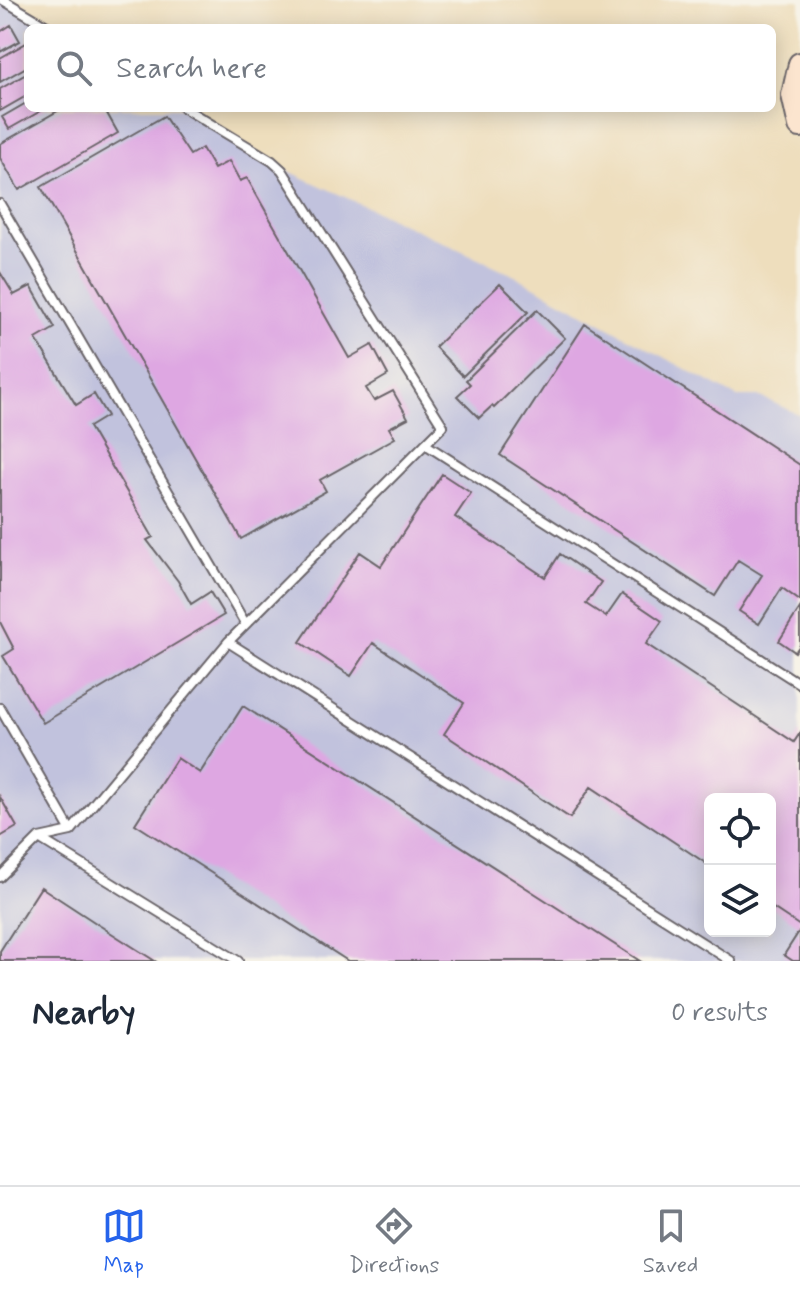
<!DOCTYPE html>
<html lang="en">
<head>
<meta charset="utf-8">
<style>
	:root { --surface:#fff; --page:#f6f6f7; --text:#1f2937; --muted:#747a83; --line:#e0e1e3; --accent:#2563eb }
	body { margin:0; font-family:Mynerve,sans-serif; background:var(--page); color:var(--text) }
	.controls { position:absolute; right:24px; bottom:24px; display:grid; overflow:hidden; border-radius:12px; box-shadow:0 4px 20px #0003 }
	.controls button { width:72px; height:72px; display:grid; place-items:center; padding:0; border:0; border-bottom:2px solid var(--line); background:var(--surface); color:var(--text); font:40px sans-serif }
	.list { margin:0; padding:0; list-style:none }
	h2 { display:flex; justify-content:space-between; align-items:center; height:104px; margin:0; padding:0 32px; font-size:34px }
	h2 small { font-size:26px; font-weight:400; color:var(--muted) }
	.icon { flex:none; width:44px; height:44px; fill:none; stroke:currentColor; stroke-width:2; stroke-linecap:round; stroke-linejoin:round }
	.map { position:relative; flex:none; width:800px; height:961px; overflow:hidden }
	.search { position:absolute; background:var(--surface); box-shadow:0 4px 20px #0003; left:24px; right:24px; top:24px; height:88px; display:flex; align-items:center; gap:20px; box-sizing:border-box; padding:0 28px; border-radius:12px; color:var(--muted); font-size:30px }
	.sheet { height:224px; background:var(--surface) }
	nav { display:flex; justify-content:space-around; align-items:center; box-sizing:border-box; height:112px; border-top:2px solid var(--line); background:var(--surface); font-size:22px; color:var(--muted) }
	nav a { display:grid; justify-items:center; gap:4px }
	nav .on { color:var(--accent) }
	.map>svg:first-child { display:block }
	.industrial { fill:#c1c2dd; fill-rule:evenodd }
	.building { fill:#dea7e2 }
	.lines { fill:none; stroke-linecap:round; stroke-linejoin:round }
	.lane-casing { stroke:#696468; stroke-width:12 }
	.secondary-casing { stroke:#696468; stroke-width:26 }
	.lane { stroke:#fff; stroke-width:8 }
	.secondary { stroke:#fce5cf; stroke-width:22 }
</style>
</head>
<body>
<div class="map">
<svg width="800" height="961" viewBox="0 0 800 961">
	<rect width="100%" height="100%" fill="#f7f3e8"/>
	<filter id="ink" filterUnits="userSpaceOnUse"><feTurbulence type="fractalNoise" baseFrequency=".0125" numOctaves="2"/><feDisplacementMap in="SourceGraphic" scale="16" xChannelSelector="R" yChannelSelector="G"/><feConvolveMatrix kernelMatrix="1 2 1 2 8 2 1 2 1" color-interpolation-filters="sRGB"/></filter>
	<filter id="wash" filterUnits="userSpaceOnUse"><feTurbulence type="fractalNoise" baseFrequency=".006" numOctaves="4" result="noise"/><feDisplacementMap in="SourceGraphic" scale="32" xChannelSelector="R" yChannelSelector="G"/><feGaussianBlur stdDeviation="1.8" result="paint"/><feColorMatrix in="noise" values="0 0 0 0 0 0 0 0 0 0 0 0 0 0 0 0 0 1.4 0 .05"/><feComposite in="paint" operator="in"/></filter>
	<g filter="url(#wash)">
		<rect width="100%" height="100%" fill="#eedebd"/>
		<path class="industrial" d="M0,0L50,28H28V108H183L282,168L510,273L737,397H761L800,415V961H0ZM710,799H770V931H710Z"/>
		<g id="blocks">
			<path class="building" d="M11,25L20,41L0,52V32Z
				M28,42V66L0,82V58Z
				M28,73V95L0,111V89Z
				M28,102V108H46L9,129L2,117Z
				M63,108H104L118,133L19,190L0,158V144Z
				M164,116L190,155L202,148L214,169L229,161L240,181L247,178L349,358L372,345L388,375L366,388L374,401L393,391L408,418L389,428L395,438L320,480L326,491L241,539L41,187Z
				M0,272L14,295L31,286L55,328L36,339L76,405L94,394L107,416L89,427L153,537L147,540L178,581L191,604L210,592L224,615L43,723L3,656L14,649L0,622Z
				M500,284L528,312L463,376L435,347Z
				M537,310L565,338L494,408L492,406L479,418L457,396L470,384L466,380Z
				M585,324L800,465V601L782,588L759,624L739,611L762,575L738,560L715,596L500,455Z
				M442,474L471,493L455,517L545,577L560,554L601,582L586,604L606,617L622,594L662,621L646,644L794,742L800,733V926L770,906V799H710V866L591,787L570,818L444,734L464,703L373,643L351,676L300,642L360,552L381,566Z
				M800,608V645L795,652L779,641Z
				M243,706L640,961H348L135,824L177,758L200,773Z
				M0,797L17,827L0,837Z
				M41,887L105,929L155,961H0V951Z
				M800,930V961H793L784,955Z"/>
		</g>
	</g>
	<g filter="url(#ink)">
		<use href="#blocks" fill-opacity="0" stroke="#696468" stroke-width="2"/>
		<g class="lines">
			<defs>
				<path id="lane" d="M3,0L50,28
					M0,204L245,623
					M425,444L800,684
					M228,642L731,961
					M0,708L71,831
					M39,838L238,961
					M0,877L39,838L71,831L228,642L443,426L282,170L272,161L184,108"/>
				<path id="secondary" d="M800,64L793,95L800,126"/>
			</defs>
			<use href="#lane" class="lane-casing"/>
			<use href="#secondary" class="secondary-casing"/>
			<use href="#lane" class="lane"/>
			<use href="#secondary" class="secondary"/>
		</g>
	</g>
</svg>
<div class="controls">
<button><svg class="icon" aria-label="locate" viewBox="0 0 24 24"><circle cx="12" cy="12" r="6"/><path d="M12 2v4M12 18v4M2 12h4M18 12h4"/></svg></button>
<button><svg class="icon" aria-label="layers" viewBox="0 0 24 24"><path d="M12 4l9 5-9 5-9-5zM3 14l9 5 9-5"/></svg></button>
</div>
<div class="search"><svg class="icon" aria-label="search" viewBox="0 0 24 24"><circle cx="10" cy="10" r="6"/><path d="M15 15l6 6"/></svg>Search here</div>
</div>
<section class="sheet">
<h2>Nearby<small>0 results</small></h2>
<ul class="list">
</ul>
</section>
<nav>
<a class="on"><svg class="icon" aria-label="map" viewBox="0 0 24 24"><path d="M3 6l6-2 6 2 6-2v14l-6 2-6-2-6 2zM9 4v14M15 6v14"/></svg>Map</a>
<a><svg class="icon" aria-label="directions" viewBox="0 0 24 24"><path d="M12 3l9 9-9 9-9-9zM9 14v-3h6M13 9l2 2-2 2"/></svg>Directions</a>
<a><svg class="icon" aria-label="saved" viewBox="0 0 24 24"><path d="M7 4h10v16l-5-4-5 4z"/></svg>Saved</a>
</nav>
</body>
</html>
